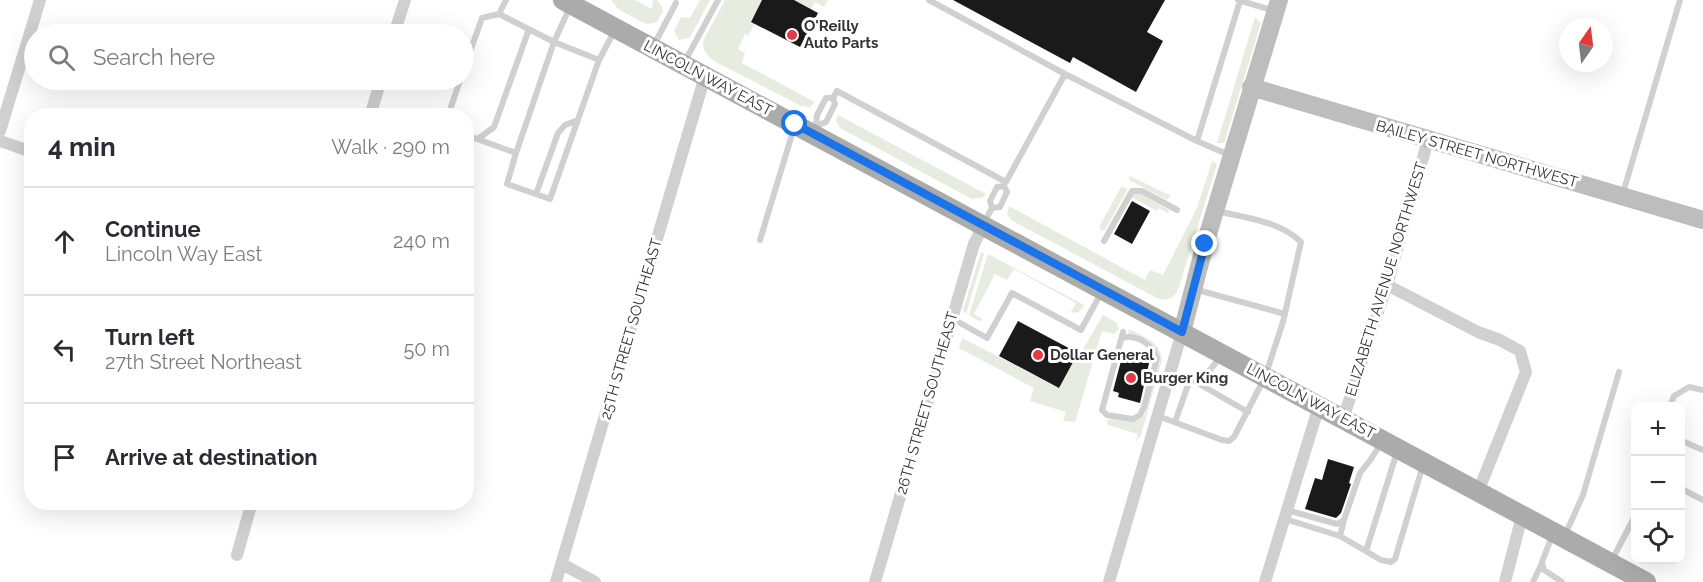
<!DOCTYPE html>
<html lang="en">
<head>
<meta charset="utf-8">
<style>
	:root { --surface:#fff; --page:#f2f2f3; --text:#2b2b33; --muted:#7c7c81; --line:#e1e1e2 }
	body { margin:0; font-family:Raleway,sans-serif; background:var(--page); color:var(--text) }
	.controls { position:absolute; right:18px; bottom:18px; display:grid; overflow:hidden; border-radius:12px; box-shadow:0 6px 24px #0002 }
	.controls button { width:54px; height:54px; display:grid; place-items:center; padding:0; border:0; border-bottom:2px solid var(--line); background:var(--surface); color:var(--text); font:30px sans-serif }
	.compass { position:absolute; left:1559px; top:18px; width:54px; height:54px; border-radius:50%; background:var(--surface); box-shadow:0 6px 24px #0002; rotate:14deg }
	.stop { position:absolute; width:18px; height:18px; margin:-14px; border:4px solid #1a73e8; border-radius:50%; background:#fff }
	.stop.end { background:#1a73e8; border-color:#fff; box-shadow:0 2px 6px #0008 }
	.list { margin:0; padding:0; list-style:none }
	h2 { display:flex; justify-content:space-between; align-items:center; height:78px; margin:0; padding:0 24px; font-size:26px }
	h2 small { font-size:20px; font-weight:400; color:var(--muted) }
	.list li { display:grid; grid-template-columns:39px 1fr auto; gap:18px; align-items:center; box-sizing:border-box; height:108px; padding:0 24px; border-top:2px solid var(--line) }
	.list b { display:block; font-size:22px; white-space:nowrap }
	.list p { margin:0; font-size:20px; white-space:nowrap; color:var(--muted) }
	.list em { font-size:20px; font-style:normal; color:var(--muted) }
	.icon { flex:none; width:33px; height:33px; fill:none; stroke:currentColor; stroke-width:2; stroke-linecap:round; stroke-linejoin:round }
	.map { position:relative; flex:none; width:1703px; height:582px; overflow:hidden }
	.search { position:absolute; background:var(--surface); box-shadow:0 6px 24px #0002; left:24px; top:24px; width:450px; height:66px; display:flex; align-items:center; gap:15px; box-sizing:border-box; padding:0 21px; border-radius:33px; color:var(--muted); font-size:22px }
	.panel { position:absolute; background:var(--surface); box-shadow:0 6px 24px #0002; left:24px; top:108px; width:450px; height:402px; border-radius:24px }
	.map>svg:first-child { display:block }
	.green { fill:#e6ecdf }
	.building { fill:#1a1a1a }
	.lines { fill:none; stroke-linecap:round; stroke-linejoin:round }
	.lane { stroke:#d0d0d0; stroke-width:6 }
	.street { stroke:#d0d0d0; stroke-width:12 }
	.secondary { stroke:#bdbdbd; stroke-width:18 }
	.primary { stroke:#ababab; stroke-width:20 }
	.route { stroke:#1a73e8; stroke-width:8 }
	.poi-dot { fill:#e63946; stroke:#fff; stroke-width:2 }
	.labels { text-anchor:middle; stroke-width:6; stroke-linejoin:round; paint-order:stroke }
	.poi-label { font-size:15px; font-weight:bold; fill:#333; stroke:#fff; text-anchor:start }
	.street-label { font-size:15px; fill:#333; stroke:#fff }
</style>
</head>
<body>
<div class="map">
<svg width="1703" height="582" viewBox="0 0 1703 582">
	<rect width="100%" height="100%" fill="#fff"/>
	<path class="green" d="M611,0H635L652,9L653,0H657L661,5L663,11L657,22L649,24L644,23L618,9Z
		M700,0H710L692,34L689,38L679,40L674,31L681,17L690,18Z
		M725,0H762L751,21L755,23L748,36L745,34L738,49L745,53L742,63L815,102L810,107L801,106L714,61C706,54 701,50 704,39Z
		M794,0H828L824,7L815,2L811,9Z
		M1255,17L1261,23L1224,143H1217Z
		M838,115L986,194L984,197L972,199L840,128L836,121Z
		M1212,161L1217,164L1178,290C1174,298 1166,302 1157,298L1011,220L1007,214L1009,206L1145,280L1150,270L1163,275L1197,208Z
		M1130,176L1171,196L1167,200L1129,180Z
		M1121,187L1126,188L1127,190L1105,230L1101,231L1099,227Z
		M1140,193L1169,210L1168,213L1159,208L1157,211L1131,197L1133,194Z
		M981,252L984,254L966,314L963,310Z
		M988,254L1084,305L1080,311L1075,313L1071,312L1076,303L1014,269L1007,280L995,274L974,314L981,318L982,320L979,321L969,315Z
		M1103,315L1116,322L1119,329L1114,334L1102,331L1075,422L1063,421L1066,412L1030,401L1034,388L959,348L962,338L1059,388L1078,353L1080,354Z
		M1129,329C1144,337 1160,341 1162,360L1141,435L1136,442L1138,434L1108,425L1107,420C1120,416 1130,427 1144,416L1160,359C1155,343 1145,336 1128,334Z"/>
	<path class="building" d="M762,0H794L818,13L800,47L751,22Z
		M953,0H1165L1147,32L1163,41L1136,92L1073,57L1070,63Z
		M1132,201L1150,211L1132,244L1114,234Z
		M1018,321L1078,353L1059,388L999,356Z
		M1123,353L1150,359L1140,403L1118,397L1119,393L1113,391Z
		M1328,459L1354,467L1349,483L1351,484L1341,513L1336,518L1305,509L1315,478L1322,480Z"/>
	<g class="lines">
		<path class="lane" d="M929,0L1065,74L1197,141L1240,1
			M1238,0L1275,11
			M499,14L554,42L599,60
			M654,45L676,3
			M684,63L718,0
			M464,69L482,18L499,14L506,0
			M833,98H826L817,115L816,126L826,122L835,104L833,98L837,91L1006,182L1065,74
			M448,116L460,80
			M466,135L516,153L554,42L570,7
			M478,139L494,127L529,29
			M1197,141L1229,155
			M516,153L507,184L550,199L599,60L614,32
			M1623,193L1680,0
			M536,194L558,133L565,125L578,120
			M984,223L992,208L990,201L997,187L1004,186L1007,192L1000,207L992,208
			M760,240L794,128
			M1104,241L1132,191H1142L1177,210
			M1194,289L1285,314
			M953,319L987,338L1012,293L1081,330L1101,293
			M1122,338C1137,334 1152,344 1157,358L1144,407L1140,415L1133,419L1107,415L1102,410L1123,332
			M1169,378C1198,384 1203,381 1220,357
			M1194,381L1248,412
			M1670,406L1674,396L1689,387L1703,390
			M1158,416L1222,440L1229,441L1234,437L1265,377L1283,322L1301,242C1279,221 1246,218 1217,211
			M1175,422L1189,382
			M1680,440L1703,450
			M1680,488L1703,500
			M1287,510L1337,524L1344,520L1360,473L1371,459L1381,443
			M1285,519L1340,536L1381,560L1391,562L1395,559L1423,465
			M1565,535L1583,495L1619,372
			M1340,536L1344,520
			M1552,536L1542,562L1544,570L1562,582
			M1366,551L1397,452
			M1612,560L1636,514
			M1533,582L1542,563"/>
		<path class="street" d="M394,34L405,0
			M370,116L381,80
			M0,131L40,0
			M0,141L32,152
			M1387,285L1478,332L1500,340L1520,351L1526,372L1478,492
			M1343,419L1387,285L1428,140
			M237,555L252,502
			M562,564L595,582
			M556,582L705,76
			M875,582L974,244L983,226
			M1109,582L1182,332
			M1265,582L1319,406
			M1505,582L1522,516"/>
		<path class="secondary" d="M1251,87L1703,220
			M1182,332L1205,244L1279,0"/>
		<path class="primary" d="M563,0L1646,582"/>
	</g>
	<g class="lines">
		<path class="route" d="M795,124L1182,332L1205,244"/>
	</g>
	<g class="poi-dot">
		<circle cx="792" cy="35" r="6"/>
		<circle cx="1038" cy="355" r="6"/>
		<circle cx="1131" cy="378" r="6"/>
	</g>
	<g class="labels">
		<g class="poi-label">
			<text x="804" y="31">O'Reilly<tspan x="804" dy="17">Auto Parts</tspan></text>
			<text x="1050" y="360">Dollar General</text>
			<text x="1143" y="383">Burger King</text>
		</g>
		<g class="street-label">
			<text transform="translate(708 78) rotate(28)" y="5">LINCOLN WAY EAST</text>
			<text transform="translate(1477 154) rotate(16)" y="5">BAILEY STREET NORTHWEST</text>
			<text transform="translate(1386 279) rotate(-73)" y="5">ELIZABETH AVENUE NORTHWEST</text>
			<text transform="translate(631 329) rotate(-74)" y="5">25TH STREET SOUTHEAST</text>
			<text transform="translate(1311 401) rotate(28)" y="5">LINCOLN WAY EAST</text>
			<text transform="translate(927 403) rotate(-74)" y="5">26TH STREET SOUTHEAST</text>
		</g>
	</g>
</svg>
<div class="controls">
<button>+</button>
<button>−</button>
<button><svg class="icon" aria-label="locate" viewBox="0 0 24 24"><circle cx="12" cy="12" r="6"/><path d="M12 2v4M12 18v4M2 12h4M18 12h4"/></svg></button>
</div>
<svg class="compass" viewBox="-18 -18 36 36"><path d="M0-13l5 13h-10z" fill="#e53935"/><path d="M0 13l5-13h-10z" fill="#7c7c81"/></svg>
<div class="stop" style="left:795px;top:124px"></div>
<div class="stop end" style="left:1205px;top:244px"></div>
<div class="search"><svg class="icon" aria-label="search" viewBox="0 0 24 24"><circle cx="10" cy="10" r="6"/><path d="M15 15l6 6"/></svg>Search here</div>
<section class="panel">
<h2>4 min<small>Walk · 290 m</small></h2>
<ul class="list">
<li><svg class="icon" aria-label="ahead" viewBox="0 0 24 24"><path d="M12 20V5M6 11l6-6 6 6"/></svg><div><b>Continue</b><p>Lincoln Way East</p></div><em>240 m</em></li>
<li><svg class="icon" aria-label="left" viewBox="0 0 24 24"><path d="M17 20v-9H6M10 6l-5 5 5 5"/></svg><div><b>Turn left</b><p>27th Street Northeast</p></div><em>50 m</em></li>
<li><svg class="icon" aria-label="arrive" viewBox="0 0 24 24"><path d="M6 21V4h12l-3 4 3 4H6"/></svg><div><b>Arrive at destination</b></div></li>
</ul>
</section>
</div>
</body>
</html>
